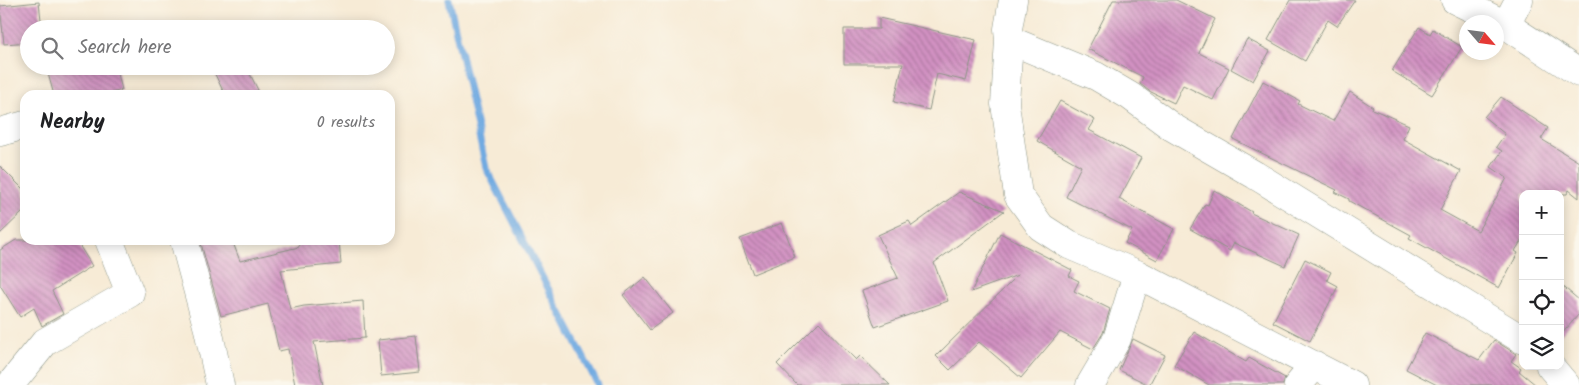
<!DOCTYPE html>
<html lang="en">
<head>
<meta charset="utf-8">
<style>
	:root { --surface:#fff; --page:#f6f6f6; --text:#202124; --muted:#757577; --line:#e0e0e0 }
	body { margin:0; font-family:Kalam,sans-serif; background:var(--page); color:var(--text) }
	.controls { position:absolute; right:15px; bottom:15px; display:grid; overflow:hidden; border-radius:10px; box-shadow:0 2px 12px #0003 }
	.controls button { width:45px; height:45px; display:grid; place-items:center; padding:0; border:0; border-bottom:1px solid var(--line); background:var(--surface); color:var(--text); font:25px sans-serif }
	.compass { position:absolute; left:1459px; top:15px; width:45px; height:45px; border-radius:50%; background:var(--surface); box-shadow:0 2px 12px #0003; rotate:118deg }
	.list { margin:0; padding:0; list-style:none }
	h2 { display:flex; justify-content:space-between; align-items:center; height:65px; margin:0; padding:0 20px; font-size:21px }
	h2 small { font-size:16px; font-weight:400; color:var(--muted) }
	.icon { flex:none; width:28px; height:28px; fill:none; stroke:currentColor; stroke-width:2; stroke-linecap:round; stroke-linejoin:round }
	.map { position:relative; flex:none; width:1579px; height:385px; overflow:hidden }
	.search { position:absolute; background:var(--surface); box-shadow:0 2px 12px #0003; left:20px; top:20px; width:375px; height:55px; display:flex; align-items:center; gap:12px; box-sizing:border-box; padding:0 18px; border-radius:28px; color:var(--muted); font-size:19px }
	.panel { position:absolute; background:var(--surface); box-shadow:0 2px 12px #0003; left:20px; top:90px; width:375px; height:155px; border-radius:15px }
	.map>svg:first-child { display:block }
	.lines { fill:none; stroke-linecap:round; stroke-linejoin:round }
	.stream { stroke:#71aae1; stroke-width:7 }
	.building { fill:url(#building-back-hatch) }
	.minor-casing { stroke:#8b9485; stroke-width:29 }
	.minor { stroke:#fff; stroke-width:28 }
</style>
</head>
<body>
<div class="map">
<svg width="1579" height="385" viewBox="0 0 1579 385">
	<defs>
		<pattern id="building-back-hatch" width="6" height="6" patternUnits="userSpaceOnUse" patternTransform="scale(1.25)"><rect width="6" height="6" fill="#d291c2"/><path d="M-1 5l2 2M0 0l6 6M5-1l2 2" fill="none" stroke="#aa789e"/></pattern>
	</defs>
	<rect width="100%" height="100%" fill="#fbf7ec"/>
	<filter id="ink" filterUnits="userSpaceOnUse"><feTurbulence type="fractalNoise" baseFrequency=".02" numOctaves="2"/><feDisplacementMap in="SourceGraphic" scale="10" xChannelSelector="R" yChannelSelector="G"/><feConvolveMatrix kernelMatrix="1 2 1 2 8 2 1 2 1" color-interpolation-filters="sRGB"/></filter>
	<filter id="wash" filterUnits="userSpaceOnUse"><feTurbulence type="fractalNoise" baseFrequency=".0096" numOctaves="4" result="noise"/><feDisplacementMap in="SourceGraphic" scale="20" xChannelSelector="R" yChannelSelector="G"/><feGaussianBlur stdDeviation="1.12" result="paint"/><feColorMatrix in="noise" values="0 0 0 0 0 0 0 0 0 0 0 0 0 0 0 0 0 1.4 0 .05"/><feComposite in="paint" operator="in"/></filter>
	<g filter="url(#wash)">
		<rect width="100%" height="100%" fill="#f7ebd6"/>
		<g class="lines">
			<path class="stream" d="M449,0L486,168L598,385"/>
		</g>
		<g id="blocks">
			<path class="building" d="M1113,0H1176L1215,19L1199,53L1229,68L1213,100L1183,85L1174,103L1149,91L1140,84L1143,77L1088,49Z
				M1290,0H1355L1337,26L1328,20L1305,61L1268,40Z
				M39,2L42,29H29V42L4,44L0,6Z
				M879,18L976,40L966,81L937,74L929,110L894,102L903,64H844V29H879Z
				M1419,27L1430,34L1433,29L1462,47L1432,95L1392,71Z
				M1247,39L1270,51L1253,81L1231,69Z
				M62,66H116L122,90L104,95H54L47,70Z
				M211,66H246L258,90L248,95H225Z
				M1263,81L1300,101L1298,104L1333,121L1350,92L1373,107L1372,109L1409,125L1403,139L1461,171L1440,210L1478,231L1507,178L1491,167L1502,151L1496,147L1505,134L1484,117L1501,97L1548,128L1541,139L1579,162V198L1569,190L1567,194H1523V238L1515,251L1518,253L1499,288L1409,238L1411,235L1349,201V199L1335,192L1337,190L1233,139Z
				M1060,101L1095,120L1089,130L1141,158L1119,199L1174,229L1157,260L1125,243L1132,230L1066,197L1081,166L1037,141Z
				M0,166L25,191V210L0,234Z
				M1214,190L1252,212L1251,213L1299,235L1285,266L1234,243L1230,251L1190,229L1205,204L1208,205Z
				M959,192L1004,211L934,263L948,301L875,327L862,291L898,278L878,235L909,221L912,226Z
				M782,223L795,257L753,274L740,239Z
				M1000,233L1072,270L1069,276L1079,281L1074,291L1110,309L1103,333L1093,349L1060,332L1021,378L979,342L950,370L936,356L1018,275L971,292Z
				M16,240H76L92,266L52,291L63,314L42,326L34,308L20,317L0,285V250Z
				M200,240H232L240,261L299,247L298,240H339L341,264L281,270L290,309L304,306L363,301L365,338L314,342L323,385H295L288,349L279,351L268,304L221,316Z
				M1305,259L1331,272L1327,280L1338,286L1310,341L1273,322Z
				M645,277L673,313L650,330L623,295Z
				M1560,284L1579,300V314L1560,336Z
				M819,322L856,360L860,356L890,385H797L777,364Z
				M1194,332L1246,362L1249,358L1285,378L1283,385H1209L1174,365Z
				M1425,333L1479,360L1494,340L1516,354L1511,361L1521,368L1519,371L1536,385H1437L1406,369Z
				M416,336L420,372L381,376L378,340Z
				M1133,339L1165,355L1149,385L1119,370Z"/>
		</g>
	</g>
	<g filter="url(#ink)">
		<use href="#blocks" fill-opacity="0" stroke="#8b9485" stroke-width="1"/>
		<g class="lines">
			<defs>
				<path id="minor" d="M1013,0L1008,29L1009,40L1096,76L1130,96L1172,127L1255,175L1523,340
					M1455,0L1506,25L1579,73
					M1506,25L1519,0
					M1009,40L1005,104L1018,195L1041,227L1069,245L1137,274L1352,385
					M0,132L25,125
					M184,240L208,329L220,385
					M1550,366L1566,385
					M10,385L45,342L130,293L109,240
					M1090,385L1117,339L1137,274
					M1298,385L1315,365"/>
			</defs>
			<use href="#minor" class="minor-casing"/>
			<use href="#minor" class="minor"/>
		</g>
	</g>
</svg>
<div class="controls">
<button>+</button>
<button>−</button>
<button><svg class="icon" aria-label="locate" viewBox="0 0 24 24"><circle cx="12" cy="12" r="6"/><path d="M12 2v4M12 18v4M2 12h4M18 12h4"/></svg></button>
<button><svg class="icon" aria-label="layers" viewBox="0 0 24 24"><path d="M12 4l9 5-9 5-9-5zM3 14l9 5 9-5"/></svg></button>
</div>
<svg class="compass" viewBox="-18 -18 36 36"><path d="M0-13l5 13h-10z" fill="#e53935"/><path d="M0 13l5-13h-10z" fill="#757577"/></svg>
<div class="search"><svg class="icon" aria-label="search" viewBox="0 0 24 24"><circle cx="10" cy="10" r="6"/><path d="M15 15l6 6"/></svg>Search here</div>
<section class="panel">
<h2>Nearby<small>0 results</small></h2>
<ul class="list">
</ul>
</section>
</div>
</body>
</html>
